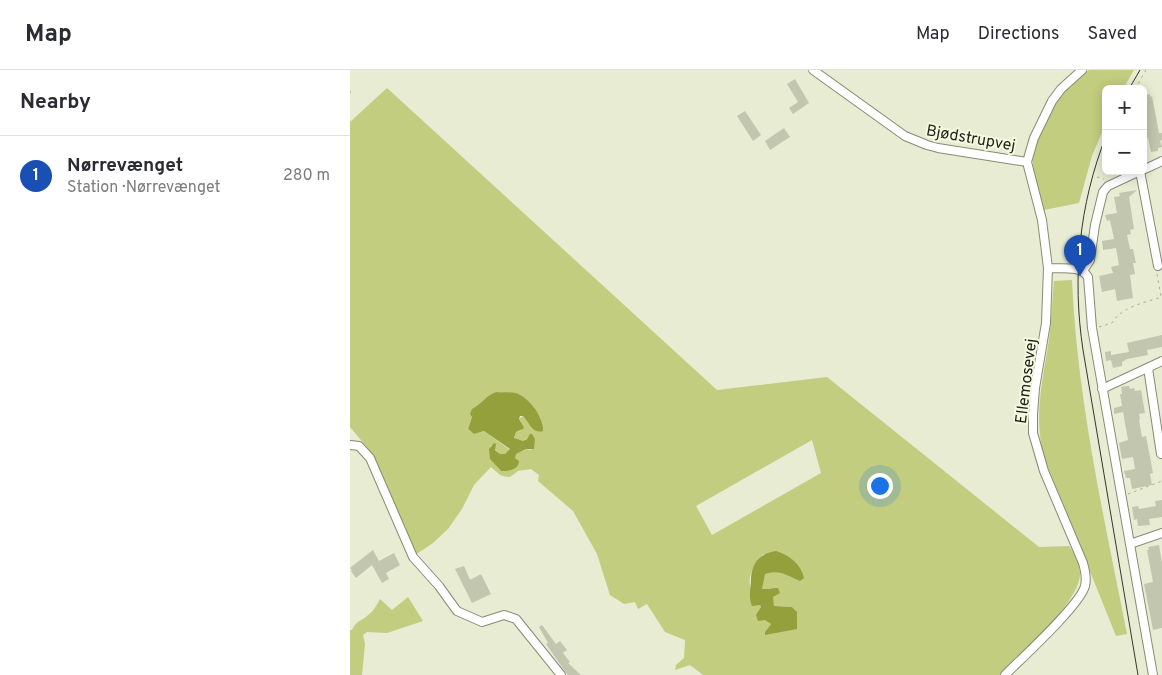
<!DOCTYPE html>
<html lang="en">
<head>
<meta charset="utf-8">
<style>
	:root { --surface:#fff; --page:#f2f2f3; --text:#2b2b33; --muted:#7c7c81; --line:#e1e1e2; --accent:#b45309 }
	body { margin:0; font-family:Overpass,sans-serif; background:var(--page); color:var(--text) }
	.controls { position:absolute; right:15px; top:15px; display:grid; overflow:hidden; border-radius:8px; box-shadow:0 2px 12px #0003 }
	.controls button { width:45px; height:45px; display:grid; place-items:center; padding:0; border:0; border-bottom:1px solid var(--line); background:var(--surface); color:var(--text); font:25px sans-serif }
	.you { position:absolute; left:529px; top:415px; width:18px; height:18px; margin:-12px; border:4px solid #fff; border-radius:50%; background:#1a73e8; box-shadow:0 0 0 8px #1a73e833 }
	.badge { display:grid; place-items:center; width:32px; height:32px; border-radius:50%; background:var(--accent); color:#fff; font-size:16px; font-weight:700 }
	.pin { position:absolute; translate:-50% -41px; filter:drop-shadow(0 1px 2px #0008) }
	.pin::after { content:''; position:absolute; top:26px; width:18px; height:15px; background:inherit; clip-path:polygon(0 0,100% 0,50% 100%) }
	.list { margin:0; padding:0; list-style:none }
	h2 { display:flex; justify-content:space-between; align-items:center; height:65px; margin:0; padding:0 20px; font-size:21px }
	h2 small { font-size:16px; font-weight:400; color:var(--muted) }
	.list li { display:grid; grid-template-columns:32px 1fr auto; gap:15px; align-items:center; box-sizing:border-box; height:80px; padding:0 20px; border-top:1px solid var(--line) }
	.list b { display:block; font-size:19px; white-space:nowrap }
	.list p { margin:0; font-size:16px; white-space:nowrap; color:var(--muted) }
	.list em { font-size:16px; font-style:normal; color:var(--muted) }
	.map { position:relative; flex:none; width:812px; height:605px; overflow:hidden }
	header { display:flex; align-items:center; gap:30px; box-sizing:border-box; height:70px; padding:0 25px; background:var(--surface); border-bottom:1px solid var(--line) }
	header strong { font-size:24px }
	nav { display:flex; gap:28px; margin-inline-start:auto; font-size:18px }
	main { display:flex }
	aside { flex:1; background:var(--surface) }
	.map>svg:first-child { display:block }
	.green { fill:#c2cd80; fill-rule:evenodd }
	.water { fill:#94a03b }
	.building { fill:#c2c6ae }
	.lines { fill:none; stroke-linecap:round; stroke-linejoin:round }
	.minor-casing { stroke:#878b75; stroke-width:10 }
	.path { stroke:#a8ac98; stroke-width:1; stroke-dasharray:2.5 4; stroke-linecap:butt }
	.minor { stroke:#fff; stroke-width:8 }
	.tram { stroke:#35372c; stroke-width:1 }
	.labels { text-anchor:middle; stroke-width:4; stroke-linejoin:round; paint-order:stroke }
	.street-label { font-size:16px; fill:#1e2017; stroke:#f5f9e0 }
</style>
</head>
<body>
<header>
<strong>Map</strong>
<nav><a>Map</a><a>Directions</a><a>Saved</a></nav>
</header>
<main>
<aside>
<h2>Nearby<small></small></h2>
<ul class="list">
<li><span class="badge" style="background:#1a4fb4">1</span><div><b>Nørrevænget</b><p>Station · Nørrevænget</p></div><em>280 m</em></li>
</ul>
</aside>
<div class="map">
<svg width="812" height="605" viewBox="0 0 812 605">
	<rect width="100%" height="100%" fill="#e7ecd3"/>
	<path class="green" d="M739,0H784L773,19H756V53L742,86L729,133L694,140C691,126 683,109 683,95C682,74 704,32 718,17C724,11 732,5 739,0Z
		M37,18L367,320L477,307L689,477L719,476C725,484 730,494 730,504C730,532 669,585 650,605H353L340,595L325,600L326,595L334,588L335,570L315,562L297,534L288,539L285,532L274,534L260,525L247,484L223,441L188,411L189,405L181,399L168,401L160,407C150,407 148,403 141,397L124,415L112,439L98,459L83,473L65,485L21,382L0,357V52ZM146,322C174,324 176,325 191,349L178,350L173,346L169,349L174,357L170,361L166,362L164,369L173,371L179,367L185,369L181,380L177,379L165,384V388L151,401C144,394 137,385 141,375L150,384H155L160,380L134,361L124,364L118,359C124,340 129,331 146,322ZM462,370L471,403L362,465L346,436ZM413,484L450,511C437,506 430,499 415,503L411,519L421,518L424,536L442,537L447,543L415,562L421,554L408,543L411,537C408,531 403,525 401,519C396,507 405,493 413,484Z
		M722,210C727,329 754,447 777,564L766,566L694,387C683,346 693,310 699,269C702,250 702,230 704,211Z
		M58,527L73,551L37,563L17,562L13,565L15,574L12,605H0V560H2C7,550 10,552 17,546C24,541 26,536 30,529L42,540Z"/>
	<path class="water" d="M146,322C154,323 164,321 170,325C181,330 194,349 193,361C182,364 180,353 173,346H170L169,349L174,357L173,359L166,362L164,368L173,371L177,369L180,364H182L185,369L184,379H176L166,384L165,388L169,391C169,400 158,401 151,401L140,389L139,379L144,373L146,374L145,380L150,384H155L160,379L134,361L124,364L118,359L122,347L120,344L122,339C132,334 135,326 146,322Z
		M426,481C439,485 451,494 454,508L450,511C437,506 430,499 415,504L412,519L428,518L430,523L423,527L424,536L442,537L447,542V559L415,565V562L421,554L415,550L408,551L406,545L411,537L410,535L402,536C398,526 401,518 401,508C402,492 411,483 426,481Z"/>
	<path class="building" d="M445,9L459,33L443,44L439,38L448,32L437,14Z
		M800,24V27L802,26L809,63H812V70L810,71L812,77L808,78V81L801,82L798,68L793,69V55H796L793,41V25Z
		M395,41L411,65L403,71L387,46Z
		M434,58L440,67L420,80L415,71Z
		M787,120L779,127L784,159L780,160L781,164L777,165L780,179H783L786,193H783L785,204L780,205L783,228L767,231L765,219L752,222L749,206L763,203L761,197L769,195L766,178L753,180L752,171L764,169L760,150L757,151L755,145L767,143L764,127L770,126L769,123Z
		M812,265V277L797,280L798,285L777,289L772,292V296L763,298L761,290L756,291L755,282L761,281V285L779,282L777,273Z
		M776,316H779L780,319L784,318L785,321L791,320L795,343L789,344L790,349L789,350L792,367L796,366L803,403L800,404L802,415L782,419L780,408H776L774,401L785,399L783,387L772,389L769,373L778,370L773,342L764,344V338L772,336L770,324H772L771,317Z
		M812,430V447L799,449L800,455L788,456L787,449L784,450L782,437L788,436L789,439L806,436L805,431Z
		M809,475L812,493V558L803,560L794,514L803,512L797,480H799L798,477Z
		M23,480L29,491L44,483L50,495L36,503L39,509L32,513L22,495L6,508L1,501L2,500L0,498L5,494Z
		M114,496L120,510L131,504L141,524L122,533L105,499Z
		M192,555L206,574L210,571L217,580L213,583L220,592L218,593L231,605H218L216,603L196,574L198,573L189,557Z"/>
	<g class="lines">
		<defs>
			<path id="minor" d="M463,0L555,66L577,75L588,78L677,92
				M793,100L812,91
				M790,101L808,196
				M698,198C711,199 731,195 738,207L742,258L803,605
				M733,201L740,190L745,155L753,122L758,116L790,101
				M798,298L811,384
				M752,319L812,291
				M0,375L9,376L20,388L63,487L89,516L107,541L132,552L154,545L166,549L211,605
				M780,474L812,463
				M655,605C672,588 730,535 735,516C737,508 735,500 733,493L694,401L683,363V344L685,318L696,253L698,198L692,150L677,92L684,68L702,31L711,19L732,0"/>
		</defs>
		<use href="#minor" class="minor-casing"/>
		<path class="path" d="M785,19L796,0
			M0,21V27
			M747,107L754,109
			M807,204L811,227
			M749,257L762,253C771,237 796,232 812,227
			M778,424L812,411"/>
		<use href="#minor" class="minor"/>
		<path class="tram" d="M779,19L790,0
			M756,66C729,135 722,207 733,280L788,605"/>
	</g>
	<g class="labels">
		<g class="street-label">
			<text transform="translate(621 67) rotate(10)" y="6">Bjødstrupvej</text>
			<text transform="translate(675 311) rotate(-83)" y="6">Ellemosevej</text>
		</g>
	</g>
</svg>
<div class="controls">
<button>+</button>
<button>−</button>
</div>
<div class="you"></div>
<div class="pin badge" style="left:730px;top:206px;background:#1a4fb4">1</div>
</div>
</main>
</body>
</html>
